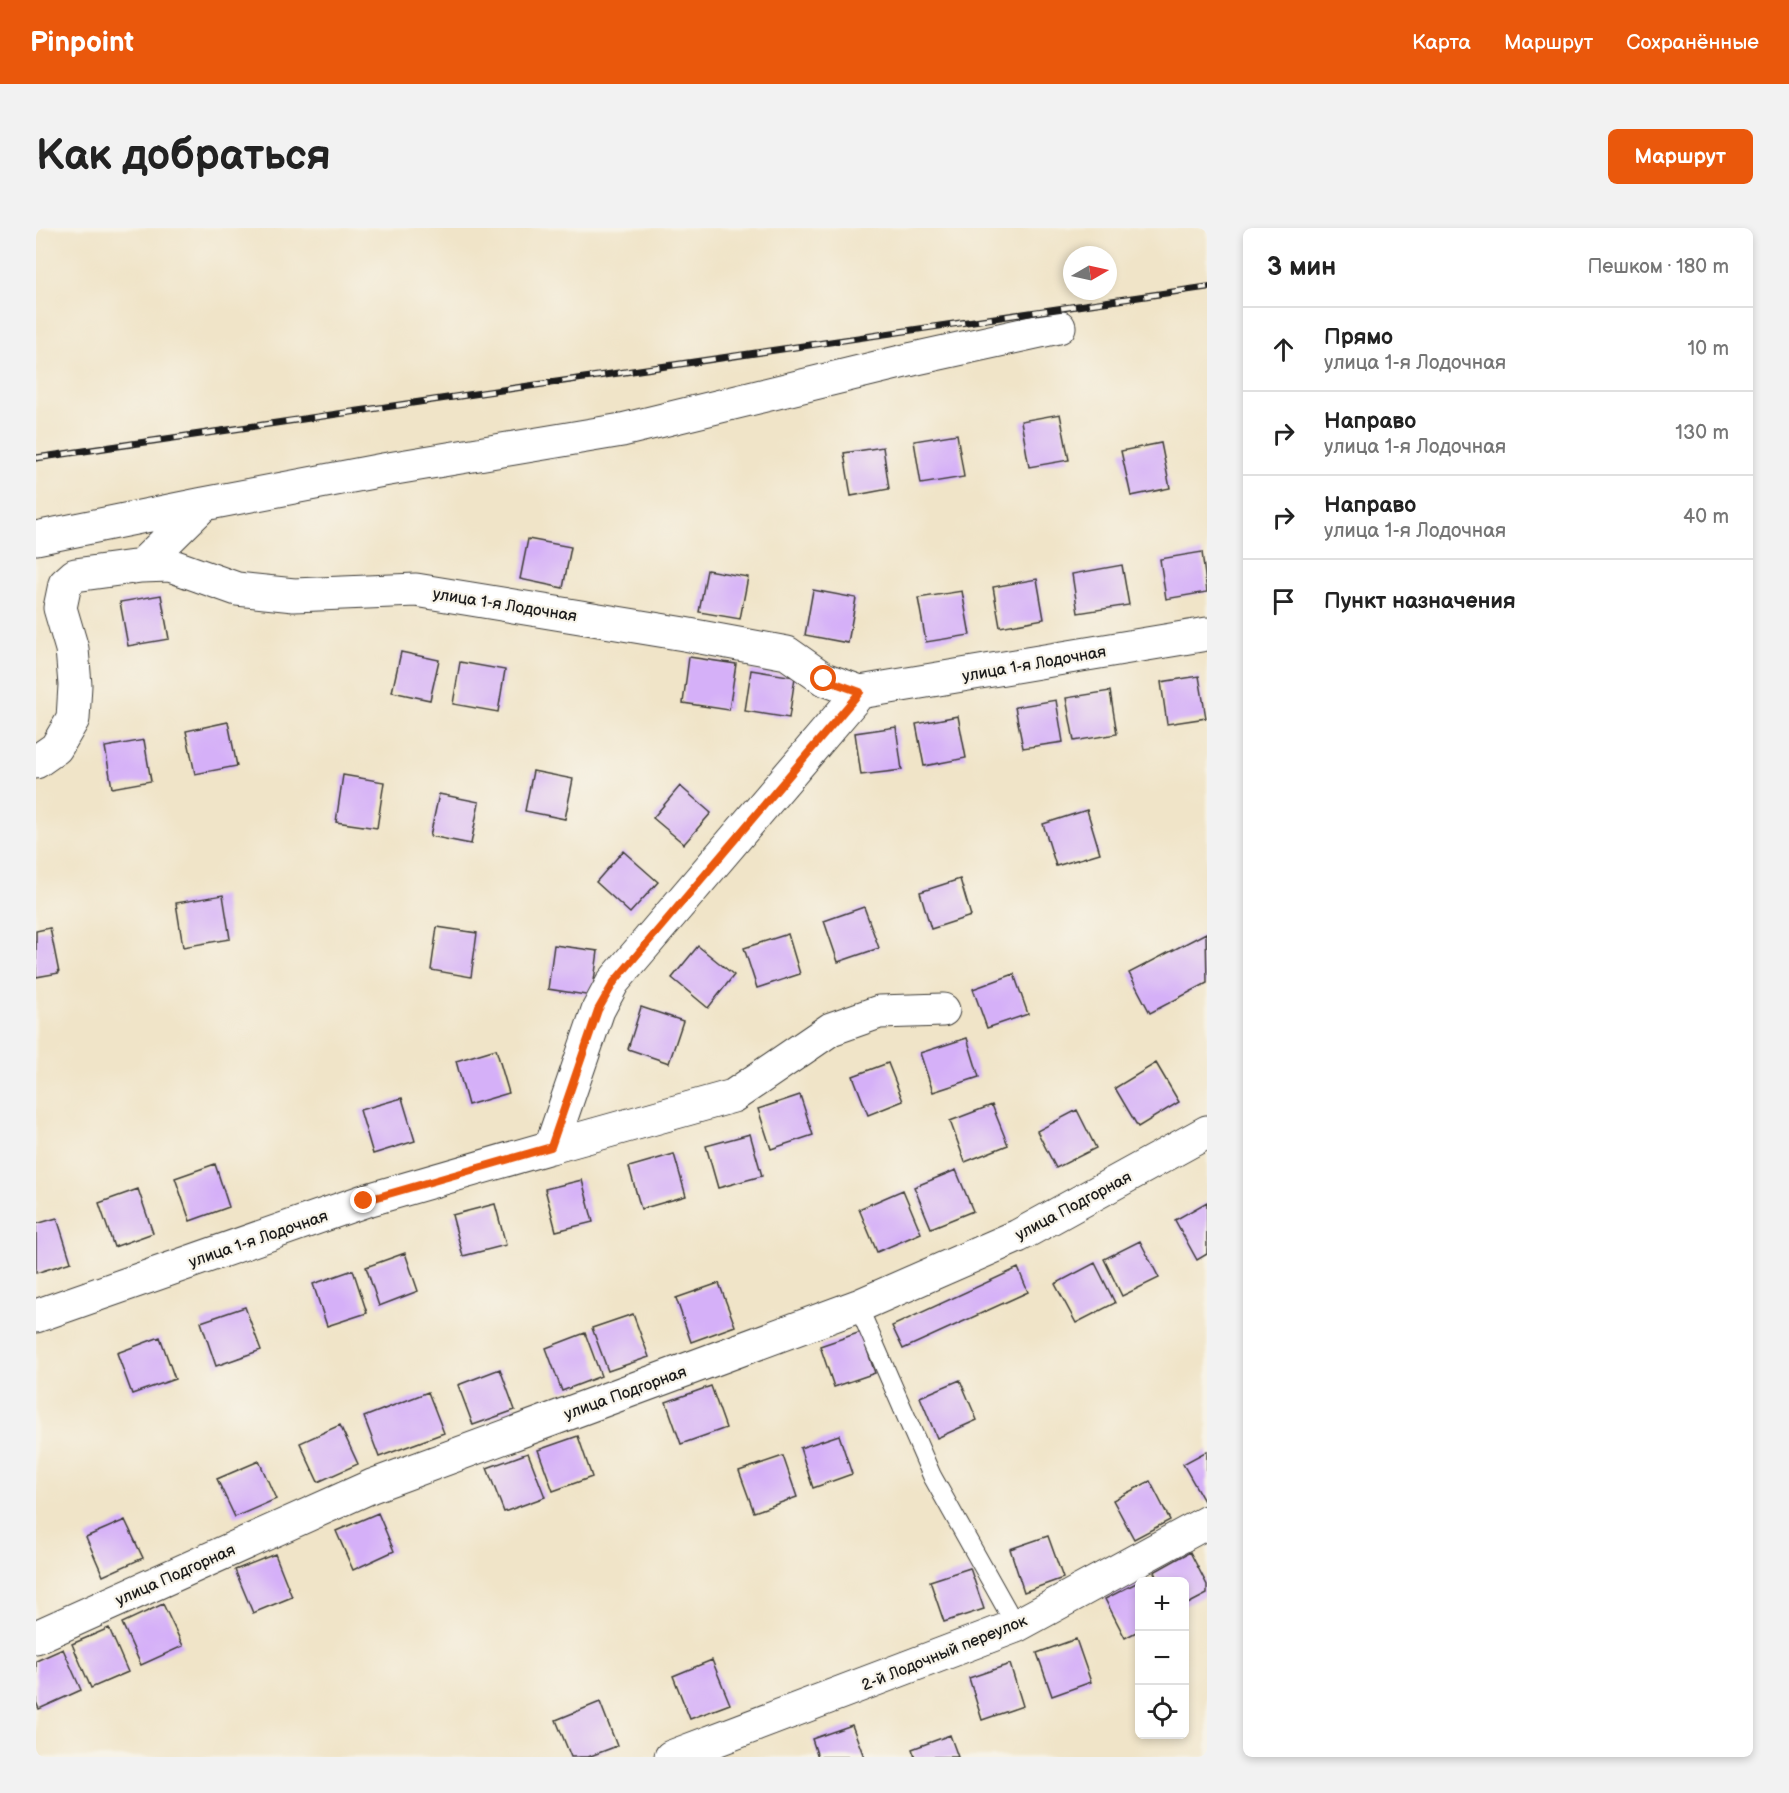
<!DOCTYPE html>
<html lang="ru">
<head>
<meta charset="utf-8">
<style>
	:root { --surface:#fff; --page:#f2f2f2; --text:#222; --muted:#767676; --line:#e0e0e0; --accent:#ea580c }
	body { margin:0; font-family:"Balsamiq Sans",sans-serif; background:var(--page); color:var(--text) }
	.controls { position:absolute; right:18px; bottom:18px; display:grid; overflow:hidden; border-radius:9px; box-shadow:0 3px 9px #0003 }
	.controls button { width:54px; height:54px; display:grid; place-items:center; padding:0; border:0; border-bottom:2px solid var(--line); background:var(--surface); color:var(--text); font:30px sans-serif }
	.compass { position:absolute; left:1027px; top:18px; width:54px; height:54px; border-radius:50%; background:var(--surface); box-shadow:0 3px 9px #0003; rotate:81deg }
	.stop { position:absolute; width:18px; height:18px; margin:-14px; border:4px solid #ea580c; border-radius:50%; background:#fff }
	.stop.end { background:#ea580c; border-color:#fff; box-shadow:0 2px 6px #0008 }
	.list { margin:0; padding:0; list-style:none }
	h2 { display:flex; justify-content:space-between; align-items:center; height:78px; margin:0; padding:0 24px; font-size:26px }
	h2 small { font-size:20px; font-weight:400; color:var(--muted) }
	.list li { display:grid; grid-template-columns:39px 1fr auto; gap:18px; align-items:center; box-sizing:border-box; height:84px; padding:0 24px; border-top:2px solid var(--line) }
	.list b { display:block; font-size:22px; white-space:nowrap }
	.list p { margin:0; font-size:20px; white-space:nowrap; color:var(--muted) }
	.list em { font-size:20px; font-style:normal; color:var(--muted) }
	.icon { flex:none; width:33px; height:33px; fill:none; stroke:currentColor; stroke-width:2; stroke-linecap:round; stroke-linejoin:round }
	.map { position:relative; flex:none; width:1171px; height:1529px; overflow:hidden; border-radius:9px }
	header { display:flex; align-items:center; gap:36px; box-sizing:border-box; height:84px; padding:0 30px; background:var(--accent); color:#fff }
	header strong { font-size:28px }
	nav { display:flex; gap:33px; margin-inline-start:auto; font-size:21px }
	.intro { display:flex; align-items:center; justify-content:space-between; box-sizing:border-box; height:144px; padding:0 36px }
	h1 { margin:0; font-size:42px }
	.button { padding:15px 27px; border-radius:9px; background:var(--accent); color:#fff; font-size:21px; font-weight:700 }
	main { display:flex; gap:36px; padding:0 36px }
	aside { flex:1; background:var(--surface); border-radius:9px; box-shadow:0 3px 9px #0003 }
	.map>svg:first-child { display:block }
	.building { fill:#d5b0f8 }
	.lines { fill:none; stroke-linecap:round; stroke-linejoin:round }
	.service-casing { stroke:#3c3a36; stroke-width:20 }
	.minor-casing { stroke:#3c3a36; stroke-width:35 }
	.service { stroke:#fff; stroke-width:18 }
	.minor { stroke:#fff; stroke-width:33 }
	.rail-casing { stroke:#1c1c1c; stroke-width:7 }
	.rail { stroke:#f7f3e8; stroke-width:4.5; stroke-dasharray:14; stroke-linecap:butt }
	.route { stroke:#ea580c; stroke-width:8 }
	.labels { text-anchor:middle; stroke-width:4.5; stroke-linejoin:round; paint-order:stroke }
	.street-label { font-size:16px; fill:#1c1c1c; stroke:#f7f3e8 }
</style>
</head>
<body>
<header>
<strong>Pinpoint</strong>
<nav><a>Карта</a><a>Маршрут</a><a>Сохранённые</a></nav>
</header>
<div class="intro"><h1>Как добраться</h1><a class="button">Маршрут</a></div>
<main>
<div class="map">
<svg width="1171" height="1529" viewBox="0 0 1171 1529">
	<rect width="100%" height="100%" fill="#f7f3e8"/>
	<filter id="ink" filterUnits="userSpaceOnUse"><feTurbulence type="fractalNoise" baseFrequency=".0167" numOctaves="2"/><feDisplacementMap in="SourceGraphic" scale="12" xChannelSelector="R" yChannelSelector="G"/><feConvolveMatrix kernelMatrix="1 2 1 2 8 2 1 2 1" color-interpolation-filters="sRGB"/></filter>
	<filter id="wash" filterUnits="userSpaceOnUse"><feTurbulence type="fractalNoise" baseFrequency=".008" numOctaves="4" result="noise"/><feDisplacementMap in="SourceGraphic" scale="24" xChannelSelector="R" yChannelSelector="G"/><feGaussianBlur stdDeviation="1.35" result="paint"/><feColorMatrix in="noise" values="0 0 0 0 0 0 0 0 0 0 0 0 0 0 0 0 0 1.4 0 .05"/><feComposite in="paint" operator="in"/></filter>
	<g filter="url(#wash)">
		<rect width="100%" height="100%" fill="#f0e4c8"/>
		<g id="blocks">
			<path class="building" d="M1024,186L1033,232L993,239L985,193Z
				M921,206L928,249L885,256L878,213Z
				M1125,215L1134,260L1095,268L1085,223Z
				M847,219L853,261L815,268L808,225Z
				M492,311L535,319L527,360L484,351Z
				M1166,324L1171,364L1130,371L1124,331Z
				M1086,337L1093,377L1042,385L1036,346Z
				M671,342L712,349L704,391L663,384Z
				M1001,351L1008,391L964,399L957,359Z
				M777,362L820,370L812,415L769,407Z
				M926,363L934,407L890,414L882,370Z
				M125,367L133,411L92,418L84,374Z
				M365,424L403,432L394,472L356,464Z
				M653,429L700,436L693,482L647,475Z
				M424,434L469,442L462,484L417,476Z
				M715,442L759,449L753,490L709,483Z
				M1163,448L1170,490L1131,496L1125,454Z
				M1074,463L1081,506L1038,513L1030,470Z
				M1020,472L1027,514L987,520L979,479Z
				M922,488L930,530L888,538L880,496Z
				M192,494L201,538L159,546L150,503Z
				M860,499L866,542L825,547L819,505Z
				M108,512L115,553L76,560L69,519Z
				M497,543L537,551L529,591L489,583Z
				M307,547L348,554L341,600L300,594Z
				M644,558L675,585L648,616L617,590Z
				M403,566L443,574L435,616L394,608Z
				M1051,582L1064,625L1020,638L1007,596Z
				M587,623L622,654L594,685L560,654Z
				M924,651L935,688L895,701L884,664Z
				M187,667L194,711L147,719L140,675Z
				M828,679L843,720L802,734L788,693Z
				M401,699L441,705L435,749L395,742Z
				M14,700L23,745L0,749V703Z
				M1170,705L1171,755L1114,785L1093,745Z
				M752,706L764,746L721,760L708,720Z
				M518,717L562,723L556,768L512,761Z
				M662,718L698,747L672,780L636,750Z
				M978,746L992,786L951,800L937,761Z
				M605,779L647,793L633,835L592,821Z
				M931,810L943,849L897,864L884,825Z
				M460,821L473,865L432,877L420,833Z
				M852,835L867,873L832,887L817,848Z
				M1120,835L1143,874L1102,899L1079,860Z
				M764,867L777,907L735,921L722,881Z
				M366,870L379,913L337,926L324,882Z
				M956,877L972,917L929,934L914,893Z
				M1041,882L1060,920L1020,940L1001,903Z
				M714,906L726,948L682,960L670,918Z
				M638,926L650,968L605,981L593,939Z
				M179,936L193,979L154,993L139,950Z
				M920,942L937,983L895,1000L878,959Z
				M546,952L557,994L520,1003L509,961Z
				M102,961L117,1005L78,1019L63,975Z
				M867,962L885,1005L841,1024L823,981Z
				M1171,974V1026L1161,1032L1139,992Z
				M459,976L470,1017L427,1028L416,987Z
				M21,990L35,1034L0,1045V996Z
				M1104,1013L1123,1050L1086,1068L1068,1031Z
				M369,1025L382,1063L343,1078L330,1039Z
				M1059,1035L1079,1075L1040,1095L1019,1056Z
				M982,1040L992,1064L867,1121L856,1098Z
				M317,1042L331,1085L291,1098L277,1056Z
				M683,1055L699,1098L655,1114L640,1070Z
				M209,1079L225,1122L180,1138L165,1094Z
				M597,1086L613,1129L572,1143L556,1100Z
				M825,1104L839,1145L798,1159L784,1118Z
				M549,1105L565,1148L526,1163L510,1120Z
				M124,1109L139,1151L96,1166L81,1125Z
				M464,1141L479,1182L437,1197L422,1157Z
				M924,1152L941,1192L901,1210L884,1169Z
				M675,1158L690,1200L645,1216L630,1174Z
				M392,1164L408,1205L343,1229L328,1189Z
				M304,1197L322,1236L282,1254L264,1215Z
				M803,1207L816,1246L777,1260L764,1220Z
				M542,1208L556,1249L517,1263L502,1222Z
				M1171,1223V1272L1168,1273L1147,1236Z
				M492,1225L509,1269L468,1284L451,1240Z
				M747,1228L761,1269L718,1284L703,1243Z
				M223,1233L240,1271L199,1289L181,1251Z
				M1114,1253L1134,1292L1098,1311L1077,1272Z
				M342,1285L358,1323L317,1342L300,1303Z
				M89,1292L107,1330L67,1348L50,1309Z
				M1012,1308L1027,1350L988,1364L974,1321Z
				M1154,1324L1171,1357V1366L1148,1378V1354H1123L1118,1344Z
				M239,1326L256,1369L217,1385L199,1342Z
				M934,1340L948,1381L908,1394L894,1353Z
				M1104,1353V1402L1089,1410L1069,1371Z
				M127,1376L147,1418L105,1437L86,1395Z
				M73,1400L92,1444L55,1460L36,1416Z
				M1040,1411L1055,1454L1016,1468L1001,1425Z
				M27,1421L45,1462L3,1481L0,1474V1433Z
				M676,1432L694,1476L654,1491L637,1448Z
				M974,1436L987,1478L946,1492L933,1450Z
				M564,1474L581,1518L552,1529H535L520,1492Z
				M816,1497L828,1529H782L776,1511Z
				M914,1507L922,1529H879L876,1521Z"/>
		</g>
	</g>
	<g filter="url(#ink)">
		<use href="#blocks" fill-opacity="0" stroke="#3c3a36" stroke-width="1.5"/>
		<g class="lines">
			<defs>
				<path id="service" d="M822,1078L896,1248L980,1398"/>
				<path id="minor" d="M168,276L347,242L586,202L877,131L1023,99
					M0,310L168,276L105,338
					M0,534L20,520L37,491L39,457L36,421L24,380L29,356L39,347L105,338L134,337L201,361L258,367L380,362L648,406L751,425L788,451L824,464L1171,406
					M515,919L697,868L795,801L843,784L907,782
					M0,1088L328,973L515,919L562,782L577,754L824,464
					M0,1409L336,1258L822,1078L982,1008L1171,904
					M635,1529L980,1398L1171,1294"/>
			</defs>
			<use href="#service" class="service-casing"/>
			<use href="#minor" class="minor-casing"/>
			<use href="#service" class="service"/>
			<use href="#minor" class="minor"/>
			<defs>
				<path id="rail" d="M0,230L1171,59"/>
			</defs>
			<use href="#rail" class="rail-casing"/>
			<use href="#rail" class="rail"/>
		</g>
	</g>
	<g class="lines" filter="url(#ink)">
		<path class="route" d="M328,973L515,919L562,782L578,754L824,464L788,451"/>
	</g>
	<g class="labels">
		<g class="street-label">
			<text transform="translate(469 376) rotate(9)" y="6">улица 1-я Лодочная</text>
			<text transform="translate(998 435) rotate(-10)" y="6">улица 1-я Лодочная</text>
			<text transform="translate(1037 977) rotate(-28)" y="6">улица Подгорная</text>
			<text transform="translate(222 1010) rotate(-19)" y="6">улица 1-я Лодочная</text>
			<text transform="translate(589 1164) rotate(-20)" y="6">улица Подгорная</text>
			<text transform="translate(139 1346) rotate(-24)" y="6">улица Подгорная</text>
			<text transform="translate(908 1424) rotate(-22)" y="6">2-й Лодочный переулок</text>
		</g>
	</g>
</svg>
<div class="controls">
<button>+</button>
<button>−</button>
<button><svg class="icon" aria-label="locate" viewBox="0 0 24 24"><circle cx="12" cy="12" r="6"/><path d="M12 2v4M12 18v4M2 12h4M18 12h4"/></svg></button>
</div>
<svg class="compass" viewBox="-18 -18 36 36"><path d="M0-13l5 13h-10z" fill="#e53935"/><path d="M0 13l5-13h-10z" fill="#767676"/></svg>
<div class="stop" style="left:788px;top:451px"></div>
<div class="stop end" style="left:328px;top:973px"></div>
</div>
<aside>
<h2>3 мин<small>Пешком · 180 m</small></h2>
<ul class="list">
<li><svg class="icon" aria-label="ahead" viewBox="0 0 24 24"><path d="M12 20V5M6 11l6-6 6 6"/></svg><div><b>Прямо</b><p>улица 1-я Лодочная</p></div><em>10 m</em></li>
<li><svg class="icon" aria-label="right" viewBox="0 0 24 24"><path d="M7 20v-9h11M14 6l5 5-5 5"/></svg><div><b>Направо</b><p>улица 1-я Лодочная</p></div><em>130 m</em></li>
<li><svg class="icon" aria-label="right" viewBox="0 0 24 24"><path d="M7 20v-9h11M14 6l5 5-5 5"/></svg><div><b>Направо</b><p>улица 1-я Лодочная</p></div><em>40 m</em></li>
<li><svg class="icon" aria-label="arrive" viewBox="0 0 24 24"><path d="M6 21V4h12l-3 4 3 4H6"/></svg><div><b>Пункт назначения</b></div></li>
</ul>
</aside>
</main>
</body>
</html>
